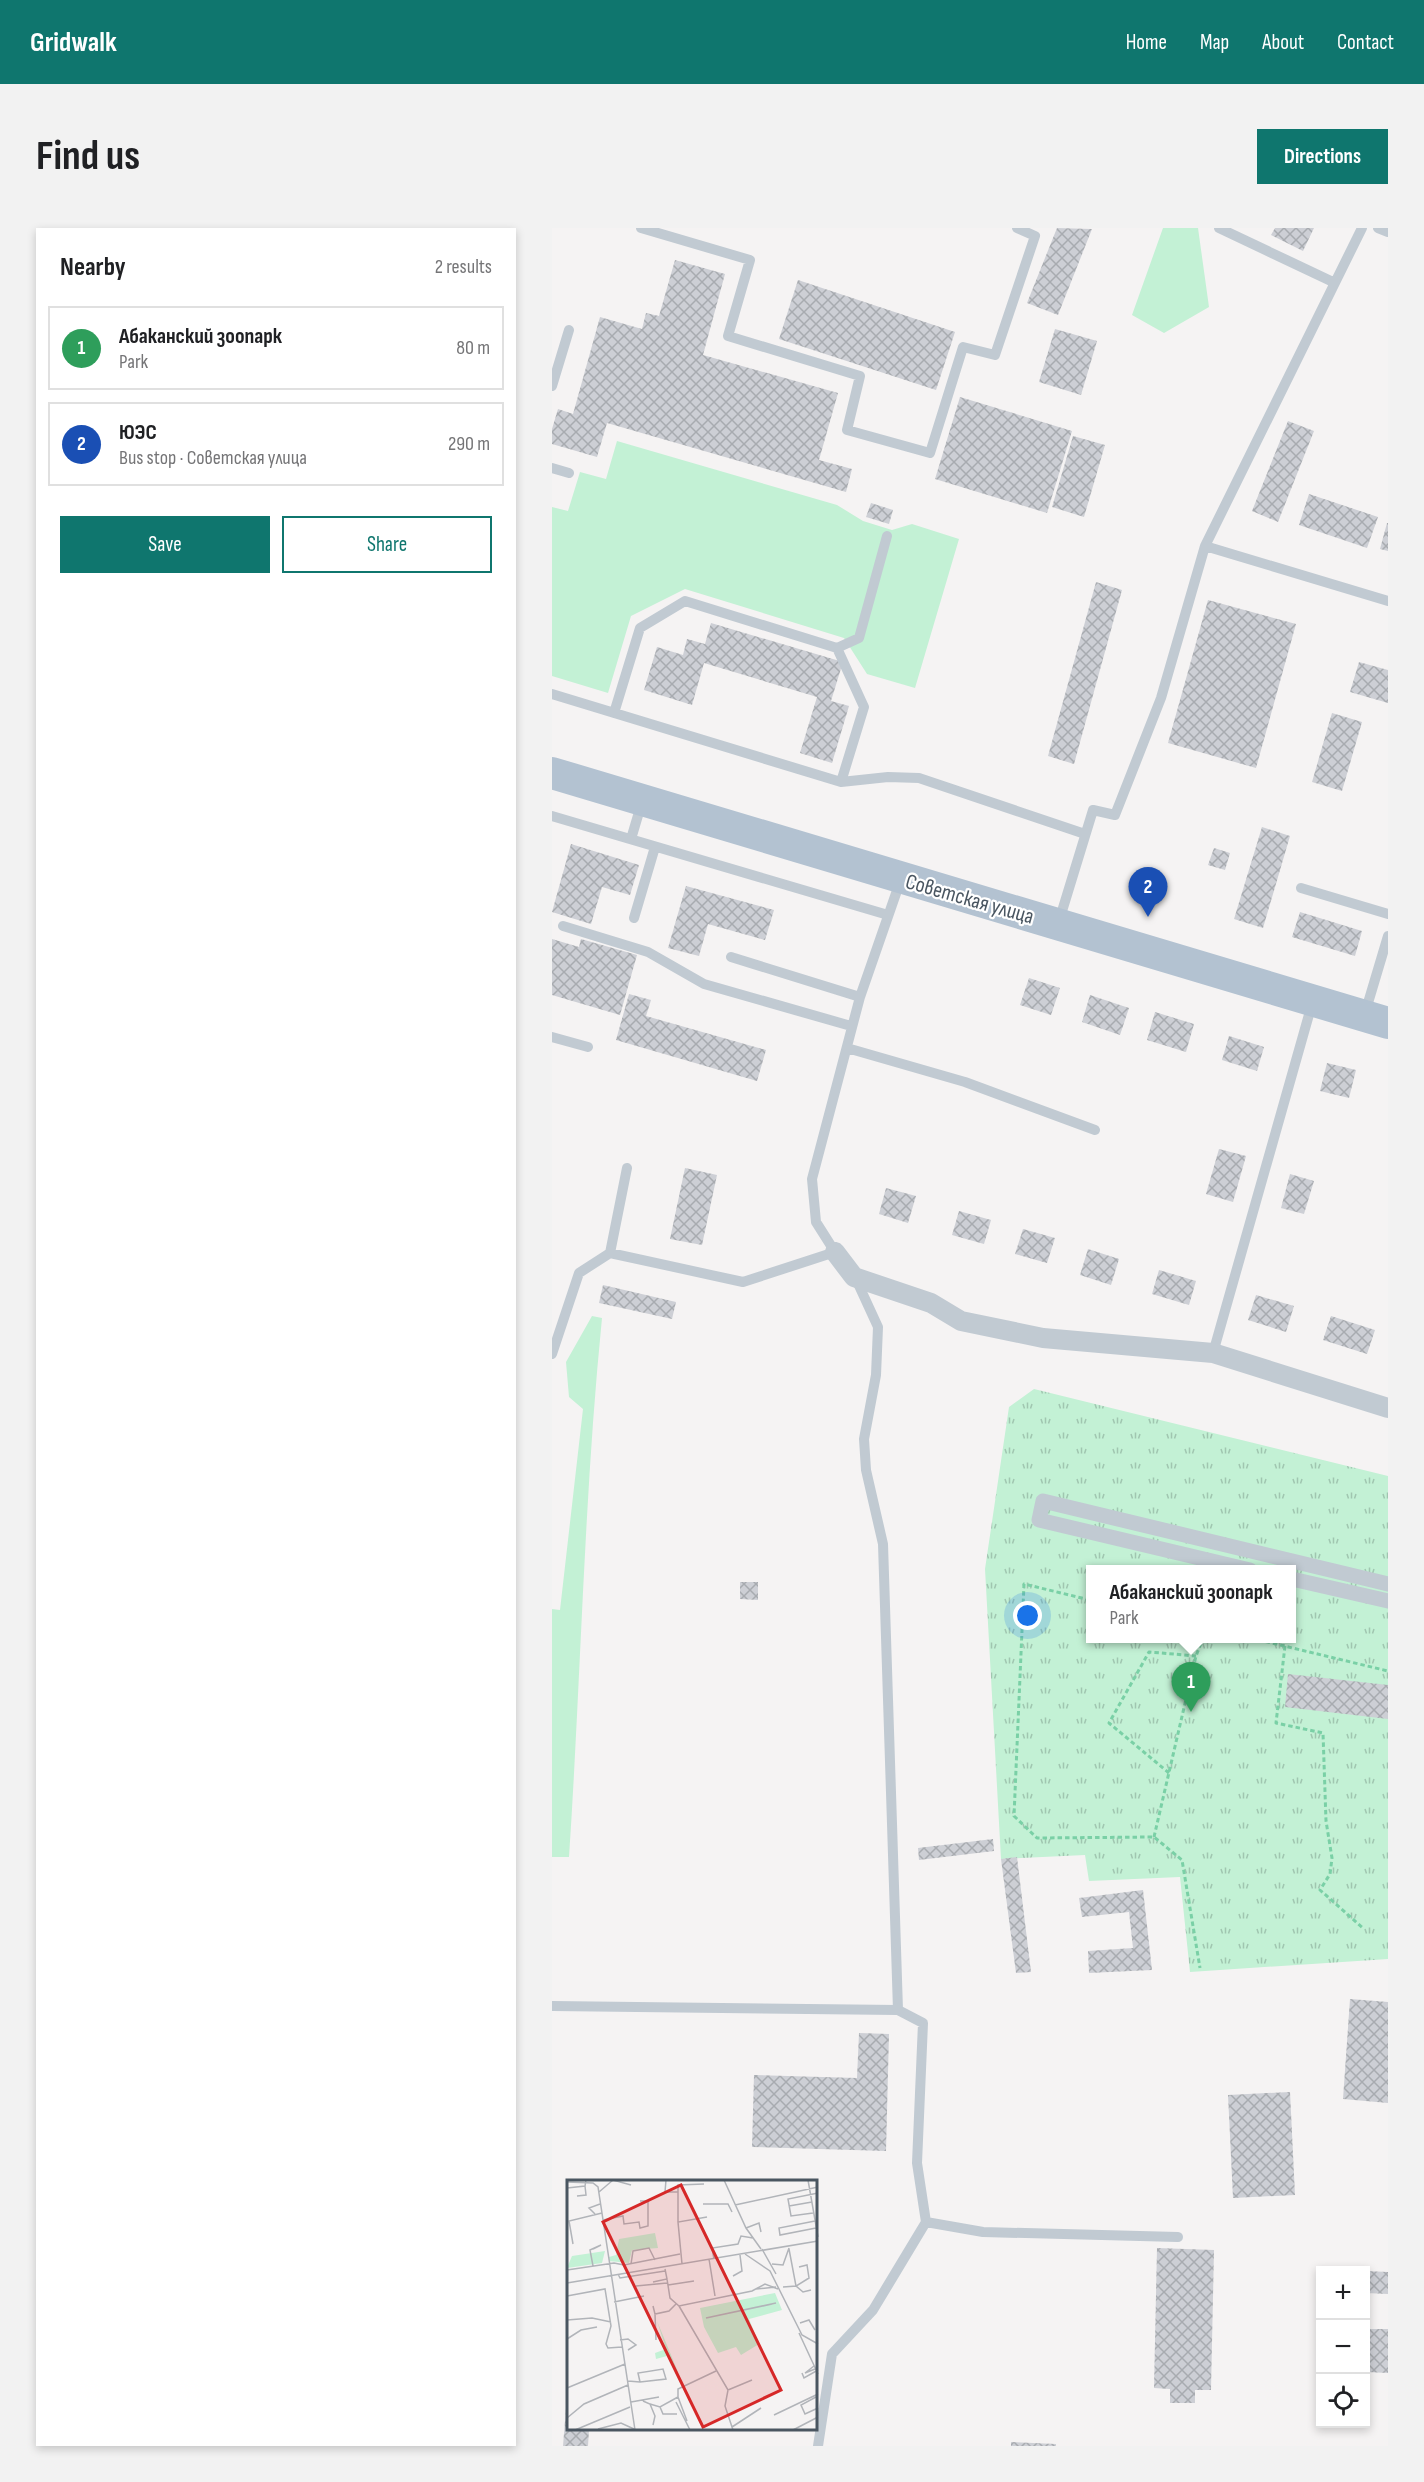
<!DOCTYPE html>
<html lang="en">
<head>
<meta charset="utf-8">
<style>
	:root { --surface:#fff; --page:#f2f2f2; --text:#202124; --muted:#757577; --line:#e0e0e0; --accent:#0f766e }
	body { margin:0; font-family:"Sofia Sans Condensed",sans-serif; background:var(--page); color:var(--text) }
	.controls { position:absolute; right:18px; bottom:18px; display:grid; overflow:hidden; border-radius:0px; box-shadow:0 3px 9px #0003 }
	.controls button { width:54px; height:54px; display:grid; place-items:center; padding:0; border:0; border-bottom:2px solid var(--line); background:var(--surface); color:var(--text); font:30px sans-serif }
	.you { position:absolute; left:476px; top:1388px; width:21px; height:21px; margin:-15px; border:4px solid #fff; border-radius:50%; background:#1a73e8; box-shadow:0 0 0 9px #1a73e833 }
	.badge { display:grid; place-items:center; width:39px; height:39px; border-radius:50%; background:var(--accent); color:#fff; font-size:20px; font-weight:700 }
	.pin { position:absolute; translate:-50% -50px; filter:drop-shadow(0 2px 3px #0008) }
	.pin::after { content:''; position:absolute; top:32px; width:21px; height:18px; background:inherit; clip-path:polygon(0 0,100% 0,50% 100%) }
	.popup { position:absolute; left:534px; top:1337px; width:210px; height:78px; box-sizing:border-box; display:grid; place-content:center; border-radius:0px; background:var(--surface); filter:drop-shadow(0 2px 4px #0005); font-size:20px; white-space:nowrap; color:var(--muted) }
	.popup b { font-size:22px; color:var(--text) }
	.popup::after { content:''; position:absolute; left:50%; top:100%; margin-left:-12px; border:12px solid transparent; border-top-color:var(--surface) }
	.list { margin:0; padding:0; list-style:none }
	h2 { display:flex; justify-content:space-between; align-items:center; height:78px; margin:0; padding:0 24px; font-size:26px }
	h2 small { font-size:20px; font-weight:400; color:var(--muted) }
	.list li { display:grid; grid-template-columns:39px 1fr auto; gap:18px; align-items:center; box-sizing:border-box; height:84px; margin:0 12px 12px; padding:0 12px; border:2px solid var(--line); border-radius:0px }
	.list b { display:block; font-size:22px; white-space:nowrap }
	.list p { margin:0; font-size:20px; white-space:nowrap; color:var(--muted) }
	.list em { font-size:20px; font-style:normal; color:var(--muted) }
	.actions { display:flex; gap:12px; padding:18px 24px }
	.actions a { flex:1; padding:14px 0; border:2px solid var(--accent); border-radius:0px; text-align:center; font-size:21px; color:var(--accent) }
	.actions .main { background:var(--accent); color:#fff }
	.icon { flex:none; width:33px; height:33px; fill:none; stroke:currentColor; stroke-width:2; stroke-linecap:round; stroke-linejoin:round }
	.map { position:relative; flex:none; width:836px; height:2218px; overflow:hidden; border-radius:0px }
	header { display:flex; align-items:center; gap:36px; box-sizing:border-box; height:84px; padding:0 30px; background:var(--accent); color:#fff }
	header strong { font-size:28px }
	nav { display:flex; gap:33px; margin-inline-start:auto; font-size:21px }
	.intro { display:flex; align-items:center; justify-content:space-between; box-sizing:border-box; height:144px; padding:0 36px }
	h1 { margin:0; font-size:42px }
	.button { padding:15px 27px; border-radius:0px; background:var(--accent); color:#fff; font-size:21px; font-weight:700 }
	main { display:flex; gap:36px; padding:0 36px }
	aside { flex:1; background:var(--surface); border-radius:0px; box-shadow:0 3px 9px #0003 }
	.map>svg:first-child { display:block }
	.green { fill:#c3f1d5 }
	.park { fill:url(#park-tufts); fill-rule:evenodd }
	.building { fill:url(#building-cross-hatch) }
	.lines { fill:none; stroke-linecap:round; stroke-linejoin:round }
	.path { stroke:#7ad0a6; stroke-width:3; stroke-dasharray:4.5 3; stroke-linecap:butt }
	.service { stroke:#c1cad2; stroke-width:10 }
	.pedestrian { stroke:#c1cad2; stroke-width:15 }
	.minor { stroke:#c1cad2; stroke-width:20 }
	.primary { stroke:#b3c2d1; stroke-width:32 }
	.labels { text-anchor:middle; stroke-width:4.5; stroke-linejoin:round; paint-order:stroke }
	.street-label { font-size:22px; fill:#4a5661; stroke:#fff }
	.inset-road { fill:none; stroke:#b1b4b9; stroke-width:1.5 }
	.view { fill:#d62828; fill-opacity:0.15; stroke:#d62828; stroke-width:3 }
	.inset-edge { fill:none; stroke:#4a5661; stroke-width:3 }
</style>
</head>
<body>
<header>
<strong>Gridwalk</strong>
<nav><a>Home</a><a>Map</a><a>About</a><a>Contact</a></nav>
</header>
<div class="intro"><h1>Find us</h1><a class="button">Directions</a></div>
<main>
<aside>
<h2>Nearby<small>2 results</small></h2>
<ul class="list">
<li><span class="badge" style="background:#2e9e5b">1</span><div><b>Абаканский зоопарк</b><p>Park</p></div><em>80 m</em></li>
<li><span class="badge" style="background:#1a4fb4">2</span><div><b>ЮЭС</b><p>Bus stop · Советская улица</p></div><em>290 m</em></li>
</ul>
<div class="actions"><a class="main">Save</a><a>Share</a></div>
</aside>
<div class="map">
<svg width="836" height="2218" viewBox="0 0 836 2218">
	<defs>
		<pattern id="park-tufts" width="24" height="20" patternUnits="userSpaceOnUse" patternTransform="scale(1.5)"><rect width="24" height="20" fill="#c3f1d5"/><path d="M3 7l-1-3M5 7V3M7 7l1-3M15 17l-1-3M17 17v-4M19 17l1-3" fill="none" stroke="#a0c6b0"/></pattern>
		<pattern id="building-cross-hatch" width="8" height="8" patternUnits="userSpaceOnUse" patternTransform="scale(1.5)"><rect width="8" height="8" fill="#cdcfd5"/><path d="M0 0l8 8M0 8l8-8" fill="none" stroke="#a8abb0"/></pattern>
	</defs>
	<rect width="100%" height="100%" fill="#f5f3f3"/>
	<path class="green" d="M611,0H646L657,79L612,105L580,87Z
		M65,213L285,277L311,293L340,302L360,296L407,311L363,460L315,446L292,410L133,361L79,388L56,465L0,448V279L16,283L28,244L54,251Z
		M40,1088L50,1090C32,1269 29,1449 17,1629H0V1381L8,1382L31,1181L17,1169L14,1134Z"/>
	<path class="park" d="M482,1161L836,1248V1731L638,1744L628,1649L537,1653L533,1627L449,1631L433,1341L457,1179ZM538,1342H740V1410H538Z"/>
	<path class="building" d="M505,0L540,1L506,87L475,75Z
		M723,0H762L751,23L719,7Z
		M123,32L173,46L151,127L286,165L267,232L300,241L294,264L55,195L45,229L0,216V201L6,181L21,186L48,89L90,101L94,85L107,88Z
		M246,52L403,104L384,162L227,111Z
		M503,101L545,113L529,167L487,154Z
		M408,169L520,203L495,285L383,251Z
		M736,193L762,203L726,294L700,283Z
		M521,208L553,217L532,289L500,279Z
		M757,266L826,289L815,320L747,297Z
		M319,275L341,282L337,296L314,289Z
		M835,295H836V323L828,321Z
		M544,354L570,362L522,536L496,528Z
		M656,372L744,396L704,540L616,515Z
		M159,395L291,434L279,473L297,478L280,535L248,525L265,469L152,435L140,477L92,462L105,419L131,427L135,411L153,416Z
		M807,434L836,442V475L798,464Z
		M780,485L810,494L790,563L760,554Z
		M710,599L738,608L711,700L682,691Z
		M19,616L87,637L78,667L50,659L39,696L0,684Z
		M662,620L678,625L673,642L656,637Z
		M134,658L222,682L213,712L156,696L147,728L116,720Z
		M748,684L810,703L803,728L740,709Z
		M0,711L27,719L29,711L85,727L68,787L0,767Z
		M477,750L508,760L499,787L468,777Z
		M77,766L99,772L94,788L214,822L205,853L64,812Z
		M538,767L577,780L568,807L530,794Z
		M603,784L642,796L634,824L595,812Z
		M677,808L712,819L705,843L670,832Z
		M775,835L804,842L797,870L768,863Z
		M667,921L694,928L681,974L654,966Z
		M133,940L165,947L150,1017L118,1011Z
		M738,946L762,953L752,986L729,980Z
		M334,960L364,968L356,995L327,986Z
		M407,983L439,992L432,1016L400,1007Z
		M471,1001L503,1010L495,1035L463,1026Z
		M536,1021L567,1031L559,1057L528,1047Z
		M607,1042L644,1053L637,1077L600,1066Z
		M51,1057L124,1074L120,1091L47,1075Z
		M704,1067L742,1078L734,1104L696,1092Z
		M779,1088L823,1102L815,1126L771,1112Z
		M188,1354H206V1372L188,1371Z
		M736,1446L836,1457V1491L733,1479Z
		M441,1611L442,1623L367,1632L366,1620Z
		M465,1629L479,1744L464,1745L449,1631Z
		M591,1662L600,1742L537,1745L536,1723L581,1720L577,1684L530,1689L527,1670Z
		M798,1771L836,1774V1875L791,1871Z
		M307,1805L337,1806L334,1923L200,1919L202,1847L305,1850Z
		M738,1864L743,1967L681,1970L676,1867Z
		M605,2020L662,2022L659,2162H643V2175H618V2161L602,2160Z
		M814,2043L836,2044V2066L814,2065Z
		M814,2101H836V2145L814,2144Z
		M14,2180H16V2202H37L36,2218H11Z
		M459,2214L504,2216V2218H459Z"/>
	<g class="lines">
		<path class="path" d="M538,1372L472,1356L462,1588L485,1610L602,1609L630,1632L648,1740
			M699,1410L836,1443
			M733,1418L724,1495L771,1505L774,1593L780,1630L778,1646L768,1662L812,1701
			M617,1545L557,1495L597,1424L644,1428
			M602,1609L644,1428L651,1410"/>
		<path class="service" d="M89,0L198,32L176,108L308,148L295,202L378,225L411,119L443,127L483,8L465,0
			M667,0L781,54
			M826,0L836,4
			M0,158L17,102
			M0,240L17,245
			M653,318L810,0
			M285,420L307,410L335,308
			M0,466L289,554L336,549L367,550L533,606
			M62,485L88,400L133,373L285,420L312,479L289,554
			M0,588L336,687
			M79,611L90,574
			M749,660L836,686
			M82,690L103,619
			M507,693L541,582L563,587L609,470L653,318L836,373
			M11,698L96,724L152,756L299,798
			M179,729L308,769L349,651
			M813,785L836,708
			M0,809L36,819
			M295,820L413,854L543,902
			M75,940L58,1025L191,1054L283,1024L264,994L260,951L308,769
			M303,1049L326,1099L324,1147L312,1211L314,1242L331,1316L346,1782L371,1795L365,1935L374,1994L431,2004L626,2009
			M661,1125L760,776
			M0,1126L27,1045L58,1025
			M0,1778L346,1782
			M266,2218L280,2126L321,2082L374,1994"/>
		<path class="pedestrian" d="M698,1342L487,1292L491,1273L836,1356
			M740,1351L836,1373"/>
		<path class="minor" d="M283,1024L302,1049L379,1075L409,1093L491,1110L661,1125L836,1180"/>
		<path class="primary" d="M0,545L836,795"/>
	</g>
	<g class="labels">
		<g class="street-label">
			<text transform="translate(418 670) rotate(16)" y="8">Советская улица</text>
		</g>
	</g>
	<g transform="translate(15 1952)">
		<rect width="250" height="250" fill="#f5f3f3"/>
		<path d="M88,53L91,68L65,70L62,83L42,81V77L49,75L52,59ZM90,141L111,192L110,193L100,176L89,179L88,173L99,169Z" fill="#c3f1d5"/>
		<path d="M38,71L35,83L0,88L5,76Z" fill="#c3f1d5"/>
		<path d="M208,113L215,130L182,139L192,164L174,175L169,167L151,173L137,147L133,128Z" fill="#c3f1d5"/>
		<path class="inset-road" d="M99,0L98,12H111M157,0L179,48L194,69M241,0L251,57M0,2L26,3L31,7L68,250M0,8L18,6L19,0M32,12L46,0L64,5M10,16L19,15L18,6M136,24H161L165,32M168,25L251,7M222,26L245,22M246,33L224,36L221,19L251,13M28,34L22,28L33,24M36,40L56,36L57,44L72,42L73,48L81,46V21H73M248,41L212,48L213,55L249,48M111,42V5L137,4M179,48L192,43L194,52M6,64L2,41L35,33M26,69L34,65L23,70L26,86M195,69L209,94M178,74L203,91L235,155L251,164M142,79L148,116M147,79L145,68L171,64L174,56L186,58M64,84L66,71L82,68L88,80M115,84L111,42L140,37M205,84L216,85L222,68M232,87L240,85L242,98L229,106L236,112L244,110M0,90L47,83L57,85L113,74M51,94L53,98L98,91M166,96L175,91L173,75M100,99L103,118L112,126L185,111L198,104L211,109M86,102L100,99L98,89M0,103L251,61M101,105L127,101M69,106L100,103M216,107L229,106L222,69M189,109L209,107M0,116L38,109L44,146L39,164L41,168L55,167M47,122L77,116M205,124L139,138L209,123M86,126L88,134L102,131L109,124M112,126L161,210L185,200M88,134L89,160M0,140L25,138L44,142M233,143L242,140L248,150M232,153L251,194M0,159L14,150L30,147M53,160L61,159L69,165L61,170M247,186L238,193L248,189M235,193L237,198L251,190M61,201L73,202L99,199L96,189L71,193L73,202M0,208L58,184M161,210L158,226L166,250M111,217L120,241M249,217L234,225L238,234L251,228M76,221L83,224L88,236L86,245M64,222L92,217M109,222L123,250M83,224L93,227L111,217V209L149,191M93,227L96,234H110M207,235L251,214M0,238L17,224L61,205M165,247L194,228M31,249L54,243L67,249M8,250L63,227M226,250L251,237"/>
		<path class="view" d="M114,5L214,210L136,247L36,42Z"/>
		<rect width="250" height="250" class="inset-edge"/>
	</g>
</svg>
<div class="controls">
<button>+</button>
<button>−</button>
<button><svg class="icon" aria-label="locate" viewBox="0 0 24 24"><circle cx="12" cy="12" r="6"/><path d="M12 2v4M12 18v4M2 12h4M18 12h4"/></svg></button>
</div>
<div class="you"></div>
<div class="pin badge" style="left:639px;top:1484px;background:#2e9e5b">1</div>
<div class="popup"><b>Абаканский зоопарк</b>Park</div>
<div class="pin badge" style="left:596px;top:689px;background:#1a4fb4">2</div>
</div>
</main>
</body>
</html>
